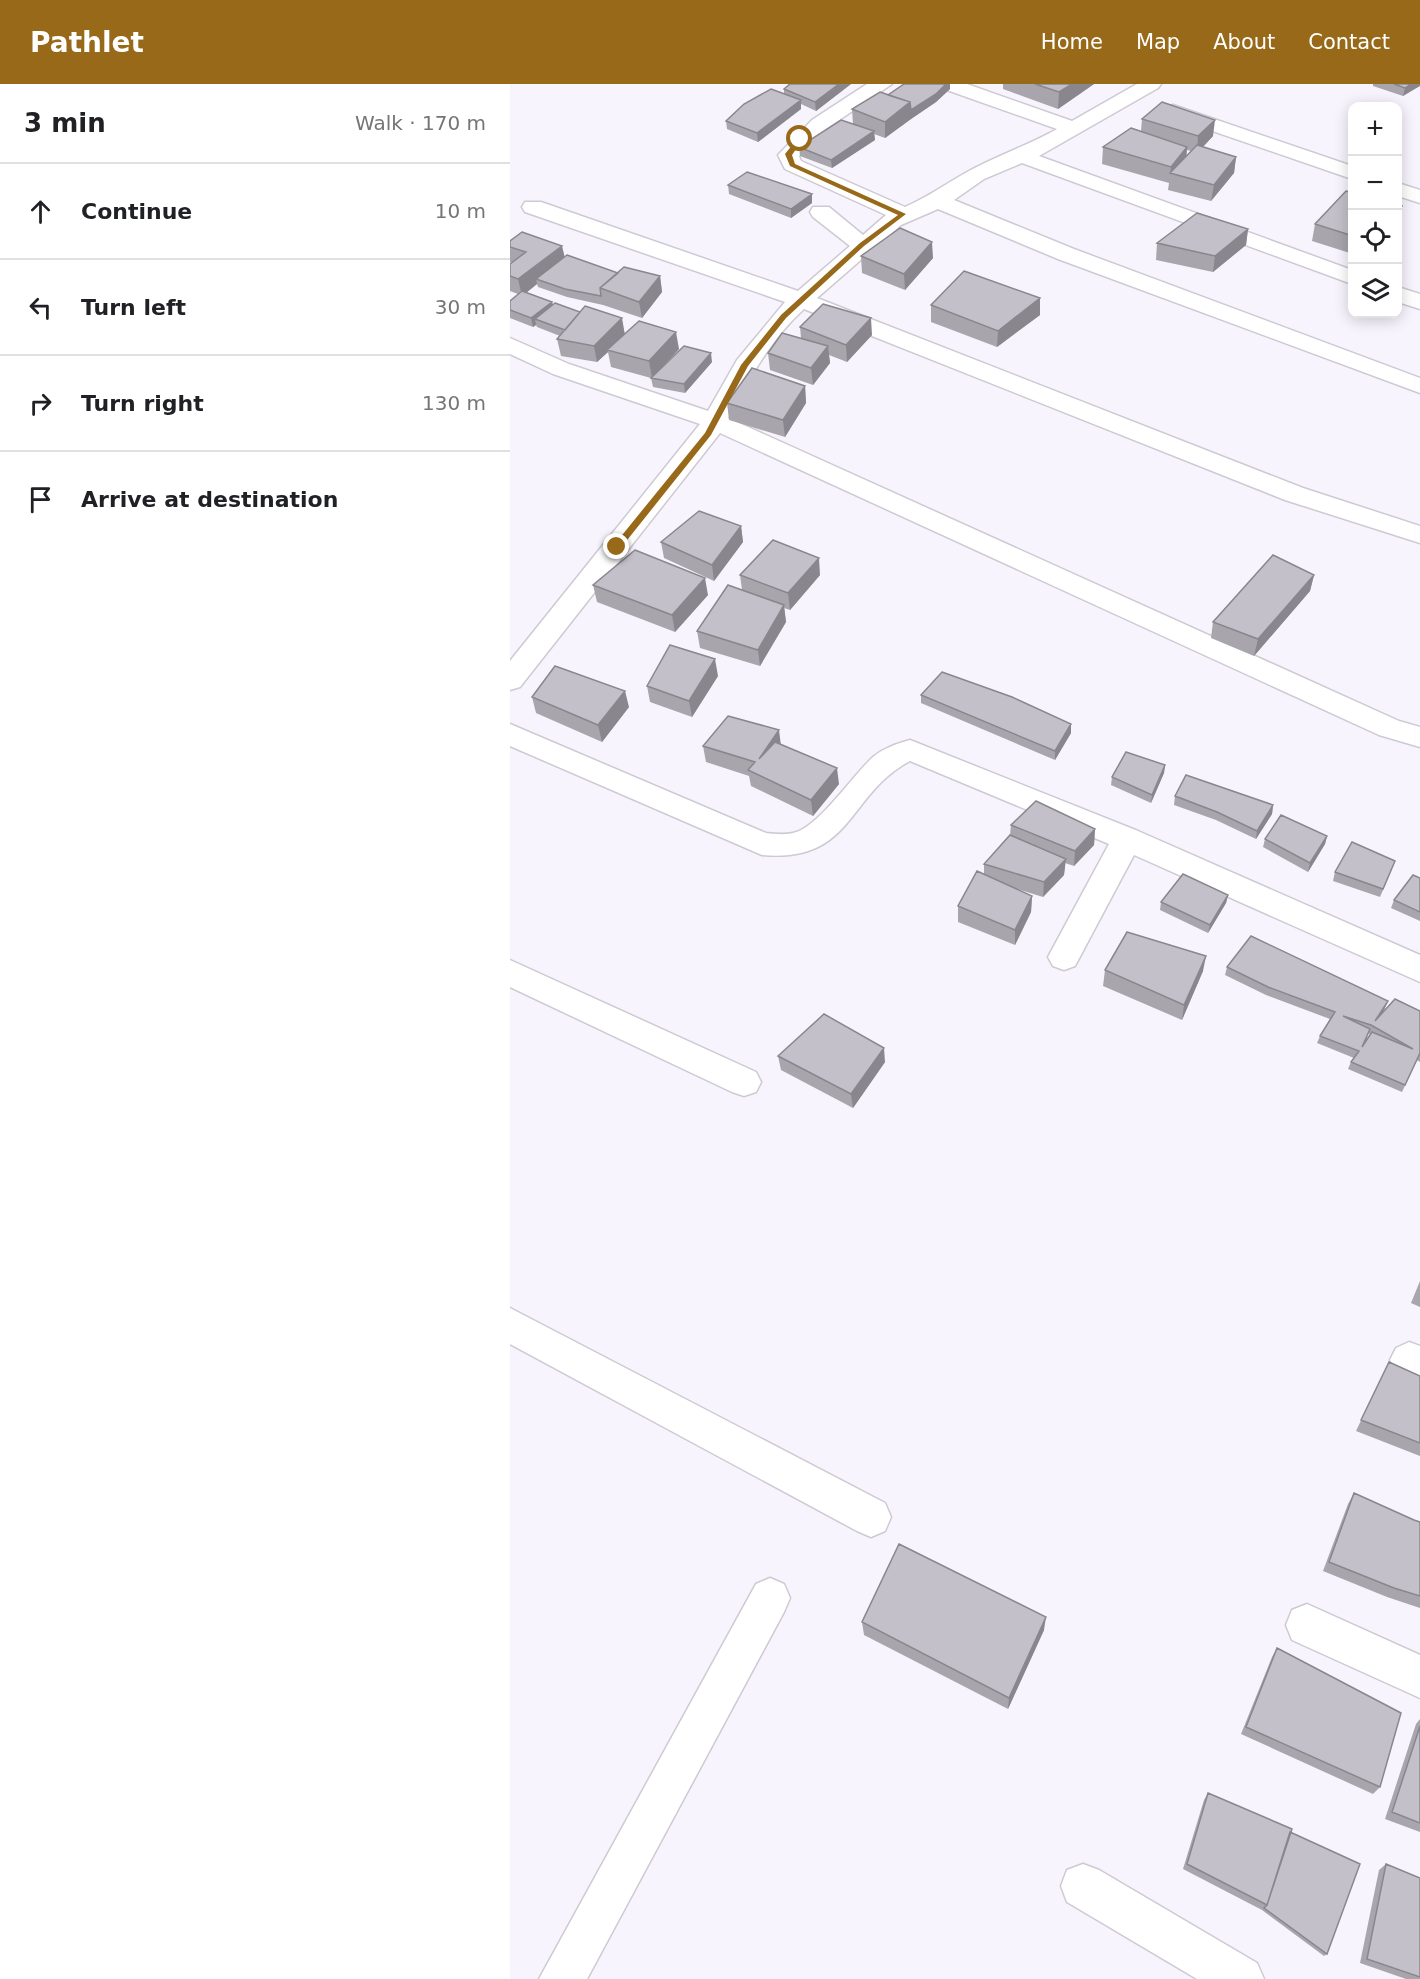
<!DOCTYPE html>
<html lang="en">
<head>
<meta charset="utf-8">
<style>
	:root { --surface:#fff; --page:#f2f2f2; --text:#202124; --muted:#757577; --line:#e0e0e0; --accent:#976918 }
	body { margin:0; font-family:"DejaVu Sans",sans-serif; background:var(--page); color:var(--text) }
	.controls { position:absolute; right:18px; top:18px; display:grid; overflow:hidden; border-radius:12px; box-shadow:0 3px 15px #0003 }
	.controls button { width:54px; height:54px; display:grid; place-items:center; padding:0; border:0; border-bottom:2px solid var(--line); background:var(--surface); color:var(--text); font:30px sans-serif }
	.stop { position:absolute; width:18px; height:18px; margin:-14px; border:4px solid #976918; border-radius:50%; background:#fff }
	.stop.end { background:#976918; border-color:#fff; box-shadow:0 2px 6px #0008 }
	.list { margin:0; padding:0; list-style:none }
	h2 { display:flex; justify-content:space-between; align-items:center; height:78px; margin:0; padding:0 24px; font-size:26px }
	h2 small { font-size:20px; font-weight:400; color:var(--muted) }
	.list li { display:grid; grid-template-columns:39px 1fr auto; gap:18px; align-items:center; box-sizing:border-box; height:96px; padding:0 24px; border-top:2px solid var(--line) }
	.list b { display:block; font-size:22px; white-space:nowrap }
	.list em { font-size:20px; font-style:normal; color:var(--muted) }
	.icon { flex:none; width:33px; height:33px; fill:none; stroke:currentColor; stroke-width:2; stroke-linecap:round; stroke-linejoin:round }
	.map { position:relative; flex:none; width:910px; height:1895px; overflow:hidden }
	header { display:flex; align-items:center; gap:36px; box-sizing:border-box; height:84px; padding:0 30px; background:var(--accent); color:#fff }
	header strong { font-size:28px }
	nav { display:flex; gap:33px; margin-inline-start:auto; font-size:21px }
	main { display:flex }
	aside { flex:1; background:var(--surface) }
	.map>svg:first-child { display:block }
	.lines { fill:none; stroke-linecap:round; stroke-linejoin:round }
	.minor-casing { stroke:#cecad3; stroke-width:3 }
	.minor { fill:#fff; fill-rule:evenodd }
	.wall { fill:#a9a5ad; fill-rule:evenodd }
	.shaded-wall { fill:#89868d }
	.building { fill:#c4c0c9; stroke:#89868d; stroke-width:1.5; fill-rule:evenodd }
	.route { fill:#976918 }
</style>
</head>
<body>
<header>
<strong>Pathlet</strong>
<nav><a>Home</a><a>Map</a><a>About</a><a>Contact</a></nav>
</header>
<main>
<aside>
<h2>3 min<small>Walk · 170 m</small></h2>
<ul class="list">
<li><svg class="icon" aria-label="ahead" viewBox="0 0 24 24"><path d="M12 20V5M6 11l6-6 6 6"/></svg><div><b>Continue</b></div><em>10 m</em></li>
<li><svg class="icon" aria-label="left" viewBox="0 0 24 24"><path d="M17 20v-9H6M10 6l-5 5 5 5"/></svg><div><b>Turn left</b></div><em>30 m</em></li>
<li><svg class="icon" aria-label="right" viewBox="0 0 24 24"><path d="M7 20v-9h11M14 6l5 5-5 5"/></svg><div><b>Turn right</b></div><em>130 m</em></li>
<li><svg class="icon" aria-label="arrive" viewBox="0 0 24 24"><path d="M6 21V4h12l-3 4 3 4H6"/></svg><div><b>Arrive at destination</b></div></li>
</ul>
</aside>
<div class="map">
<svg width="910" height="1895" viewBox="0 0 910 1895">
	<rect width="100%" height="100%" fill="#f8f4fd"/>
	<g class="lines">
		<defs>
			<path id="minor" d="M357,0H382L316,45L289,72L291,77L395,123C418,113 437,99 459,87C488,71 519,61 547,45L431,4L428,0H457L562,37L627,0H651L648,4L529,72L842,186V200L512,79L474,95L444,116L564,165L910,294V309L548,175L428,125L391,141L307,214L793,404L910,442V459L775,416L294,225C261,255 239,295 218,334L889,637L910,643V663L869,651L210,349L10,603L0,606V577L190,340L43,290L0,270V254L59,280L198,327L227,276L275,218L15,128L12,123L15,118H31L288,207L340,162L303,133L300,128L303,123H319L353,151L376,131L275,85L268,71L302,36Z
				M663,21L842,82V95L656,31L653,27L656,23Z
				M888,99L910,106V119L888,112Z
				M888,203L910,210V225L888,218Z
				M0,640L256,749C265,750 275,751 283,749C307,745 343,691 363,673C374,664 386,660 400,656L628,747L910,871V898L624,771L565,882L554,886L543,882L538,873L599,760L400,677C336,711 344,779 252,771L0,662Z
				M0,876L246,988L251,998L246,1008L234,1012L222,1008L0,903Z
				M0,1224L375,1419L381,1433L375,1447L361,1453L347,1447L0,1260Z
				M899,1258L910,1262V1298L886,1288L880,1276L886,1264Z
				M260,1494L274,1500L280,1514L274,1528L77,1895H29L246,1500Z
				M797,1520L910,1571V1614L782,1556L776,1541L782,1526Z
				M573,1780L589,1786L747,1879L754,1895H687L557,1818L551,1802L557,1786Z"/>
		</defs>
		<use href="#minor" class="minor-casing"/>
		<use href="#minor" class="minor"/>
	</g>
	<path class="wall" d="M341,0L306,27L291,20V25L248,58L217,45L216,37L274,10V5Z
		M394,0H440V5L426,18L401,35L375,54L364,50L365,56L322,84L290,72L289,63L343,40L342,25L378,11Z
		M493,0H584L548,25L493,5Z
		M863,0H910L893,12L863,2Z
		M632,35L703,52L693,63L726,73L724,89L701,117L658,106L659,99L592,80L593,63L631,47ZM677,66L681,67L676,72Z
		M218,101L302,119L281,134L219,110Z
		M843,109V170L802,157L805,140Z
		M738,145L736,161L703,188L646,176L647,159Z
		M0,157L108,189L150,192L152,208L132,234L93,221L57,213L28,203L27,200L16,209L42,218L43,221L115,250L169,265L144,292L202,278L175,309L143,303L141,294L101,283L98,268L87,278L51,272L47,255L50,252L27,243L26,241L23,243L0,234V217L8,210L0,207V180L2,178H0Z
		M351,172L423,174L395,206L352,189Z
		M530,214V231L487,263L421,238V221Z
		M290,243L362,251L337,278L319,271L320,279L303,301L260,286L258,269L291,254Z
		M295,302L296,319L275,353L219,336L217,319Z
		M231,442L233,458L204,497L154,474L151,458Z
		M230,491H310L280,526L274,524L276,538L250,582L190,564L187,547L232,506Z
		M804,491L800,507L744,572L701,554L703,538Z
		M83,501L198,511L165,548L87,518Z
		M208,592L182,633L140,618L137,602Z
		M411,611L561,649L545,676L411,619Z
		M22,613L119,623L92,658L26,629Z
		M270,660L329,700L303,732L241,702L239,692L196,678L193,662Z
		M655,681L654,689L641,719L601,701L602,693Z
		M665,712L763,721L762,730L746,755L706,736L664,721Z
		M501,741L585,745L584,761L564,782L555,779L554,791L533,813L507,805L522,812L521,828L505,861L448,838V822L474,791V780L500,751Z
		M817,752L815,760L798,788L753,763L755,755Z
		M882,785L870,813L823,797L825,788Z
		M910,794V837L881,824L884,816Z
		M718,811L716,819L698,849L650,826L651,818Z
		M717,883L875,924L872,929L910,927V978L907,976L892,1008L838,985L841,978L844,974L807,959L810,952L820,935L756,911L715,891ZM858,949L860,950L853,960Z
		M595,886L693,887L672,936L593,902Z
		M268,972L375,978L343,1024L271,986Z
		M910,1197V1223L901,1219Z
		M879,1278L910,1292V1372L846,1347Z
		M844,1409L904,1436L910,1438V1524L877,1513L813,1487L838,1420Z
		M352,1538L534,1546L498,1625L354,1551Z
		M767,1564L870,1703L863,1710L731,1650L762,1573Z
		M910,1635V1748L875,1735L906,1640Z
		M698,1709L780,1748L817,1870L814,1872L752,1826L673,1785L694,1716Z
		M876,1780L910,1794V1895H896L850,1879L869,1786Z"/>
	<path class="shaded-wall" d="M329,0H341L306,27L305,18Z
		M436,0H440V5L426,18L401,35L375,54V38L400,18Z
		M562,0H584L548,25L549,8Z
		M901,0H910V2L893,12L895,4Z
		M291,16V25L248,58L247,49Z
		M705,36L703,52L687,69L688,52Z
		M364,47L365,56L322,84L321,76Z
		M677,63L676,80L660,90L661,83Z
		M726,73L724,89L701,117L704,101Z
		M302,110V119L281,134V125Z
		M892,122L888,139V140V127Z
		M738,145L736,161L703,188L705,172Z
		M422,158L423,174L395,206L394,190Z
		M52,162L56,178L26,195L27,200L12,212L8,195Z
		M150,192L152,208L132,234L129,218Z
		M530,214V231L487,263L488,247Z
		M42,218L44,227L25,235L26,241L23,243L21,234Z
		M112,234L115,251L97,266L98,268L87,278L84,262Z
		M361,234L362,251L337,278L336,261Z
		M166,248L169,265L142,294L139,277Z
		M318,262L320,279L303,301L301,284Z
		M201,269L202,278L175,309L174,300Z
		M295,302L296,319L275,353L273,336Z
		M231,442L233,458L204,497L202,481Z
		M309,474L310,491L280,526L278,509Z
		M804,491L800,507L744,572L748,555Z
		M195,494L198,511L165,548L162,531Z
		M274,521L276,538L250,582L248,566Z
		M205,575L208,592L182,633L179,617Z
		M115,607L119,623L92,658L88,641Z
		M561,640V649L545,676V667Z
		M269,646L271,662L249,675Z
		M655,681L654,689L641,719L642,711Z
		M327,684L329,700L303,732L301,716Z
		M763,721L762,730L746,755L747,747Z
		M585,745L584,761L564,782L565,767Z
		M817,752L815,760L798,788L800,779Z
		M556,775L554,791L533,813L534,798Z
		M718,811L716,819L698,849L700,841Z
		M522,812L521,828L505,861V846Z
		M696,872L693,887L672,936L674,921Z
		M878,917L875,924L864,943L865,937Z
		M374,964L375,978L343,1024L341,1010Z
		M536,1533L534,1546L498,1625L499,1614Z"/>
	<path class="building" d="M280,0H329L305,18L274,5Z
		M394,0H436L426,10L401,26L400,18L378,11Z
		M525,0H562L549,8Z
		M884,0H901L895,4Z
		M261,5L291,16L247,49L216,37L234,20Z
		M370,8L400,18L375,38L342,25Z
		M652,18L705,36L688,52L632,35Z
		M331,36L364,47L321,76L289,63Z
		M621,44L677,63L661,83L593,63Z
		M687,61L726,73L704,101L660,89Z
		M237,88L302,110L281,125L218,101Z
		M836,107L843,109V152L805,140Z
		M888,121L892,122L888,127Z
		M687,129L738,145L705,172L647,159Z
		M390,144L422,158L394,190L351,172Z
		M12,148L52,162L8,195L0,192V180L16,168L0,163V157Z
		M57,171L108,189L90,204L91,212L55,205L26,195Z
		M114,183L150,192L129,218L90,204Z
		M454,187L530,214L488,247L421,221Z
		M12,207L42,218L21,234L0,226V217Z
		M45,219L70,228L55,246L25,235Z
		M313,220L361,234L336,261L290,243Z
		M75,222L112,234L84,262L47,255Z
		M129,237L166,248L139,277L97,266Z
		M272,249L318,262L301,284L258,269Z
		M174,262L201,269L174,300L141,294Z
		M242,284L295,302L273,336L217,319Z
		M189,427L231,442L202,481L151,458Z
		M263,456L309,474L278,509L230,491Z
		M125,466L195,494L162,531L83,501Z
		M763,471L804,491L748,555L703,538Z
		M218,501L274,521L248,566L187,547Z
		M160,561L205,575L179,617L137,602Z
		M45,582L115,607L88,641L22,613Z
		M432,588L502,613L561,640L545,667L411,611Z
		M218,632L269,646L249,675L265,658L327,684L301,716L238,686L245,678L193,662Z
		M616,668L655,681L642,711L602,693Z
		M676,691L763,721L747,747L707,728L665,712Z
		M526,717L585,745L565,767L501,741Z
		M771,731L817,752L800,779L755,755Z
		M500,751L556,775L534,798L474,780Z
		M842,758L885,777L873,805L825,788Z
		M467,787L522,812L505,846L448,822Z
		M673,790L718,811L700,841L651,818Z
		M903,791L910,794V828L884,816Z
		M617,848L696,872L674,921L595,886Z
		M741,852L878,917L865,937L885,915L910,927V969L895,1001L841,978L849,967L810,952L825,928L758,903L717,883ZM833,932L861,941L903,965L862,948L852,963L860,945Z
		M314,930L374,964L341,1010L268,972Z
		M879,1278L910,1292V1359L851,1336Z
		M844,1409L904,1436L910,1438V1512L884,1504L819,1478Z
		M389,1460L536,1533L499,1614L352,1538Z
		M767,1564L891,1629L870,1703L736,1643Z
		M910,1642V1739L882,1728Z
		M698,1709L782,1745L757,1821L677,1780Z
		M780,1748L850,1780L817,1870L754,1824L757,1821Z
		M876,1780L910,1794V1893L857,1875Z"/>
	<path class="route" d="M288,54L293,55L282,71L285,80L396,130L354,162L276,234L238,282L201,351L110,465H104V461L195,349L231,281L271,231L350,159L388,131L280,82L275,70Z"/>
</svg>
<div class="controls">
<button>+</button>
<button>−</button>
<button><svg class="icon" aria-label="locate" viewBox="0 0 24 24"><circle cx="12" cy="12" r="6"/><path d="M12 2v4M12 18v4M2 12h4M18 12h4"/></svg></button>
<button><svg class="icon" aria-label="layers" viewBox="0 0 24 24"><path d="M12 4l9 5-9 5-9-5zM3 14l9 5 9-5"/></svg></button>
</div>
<div class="stop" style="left:290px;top:55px"></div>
<div class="stop end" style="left:107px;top:463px"></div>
</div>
</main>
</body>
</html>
